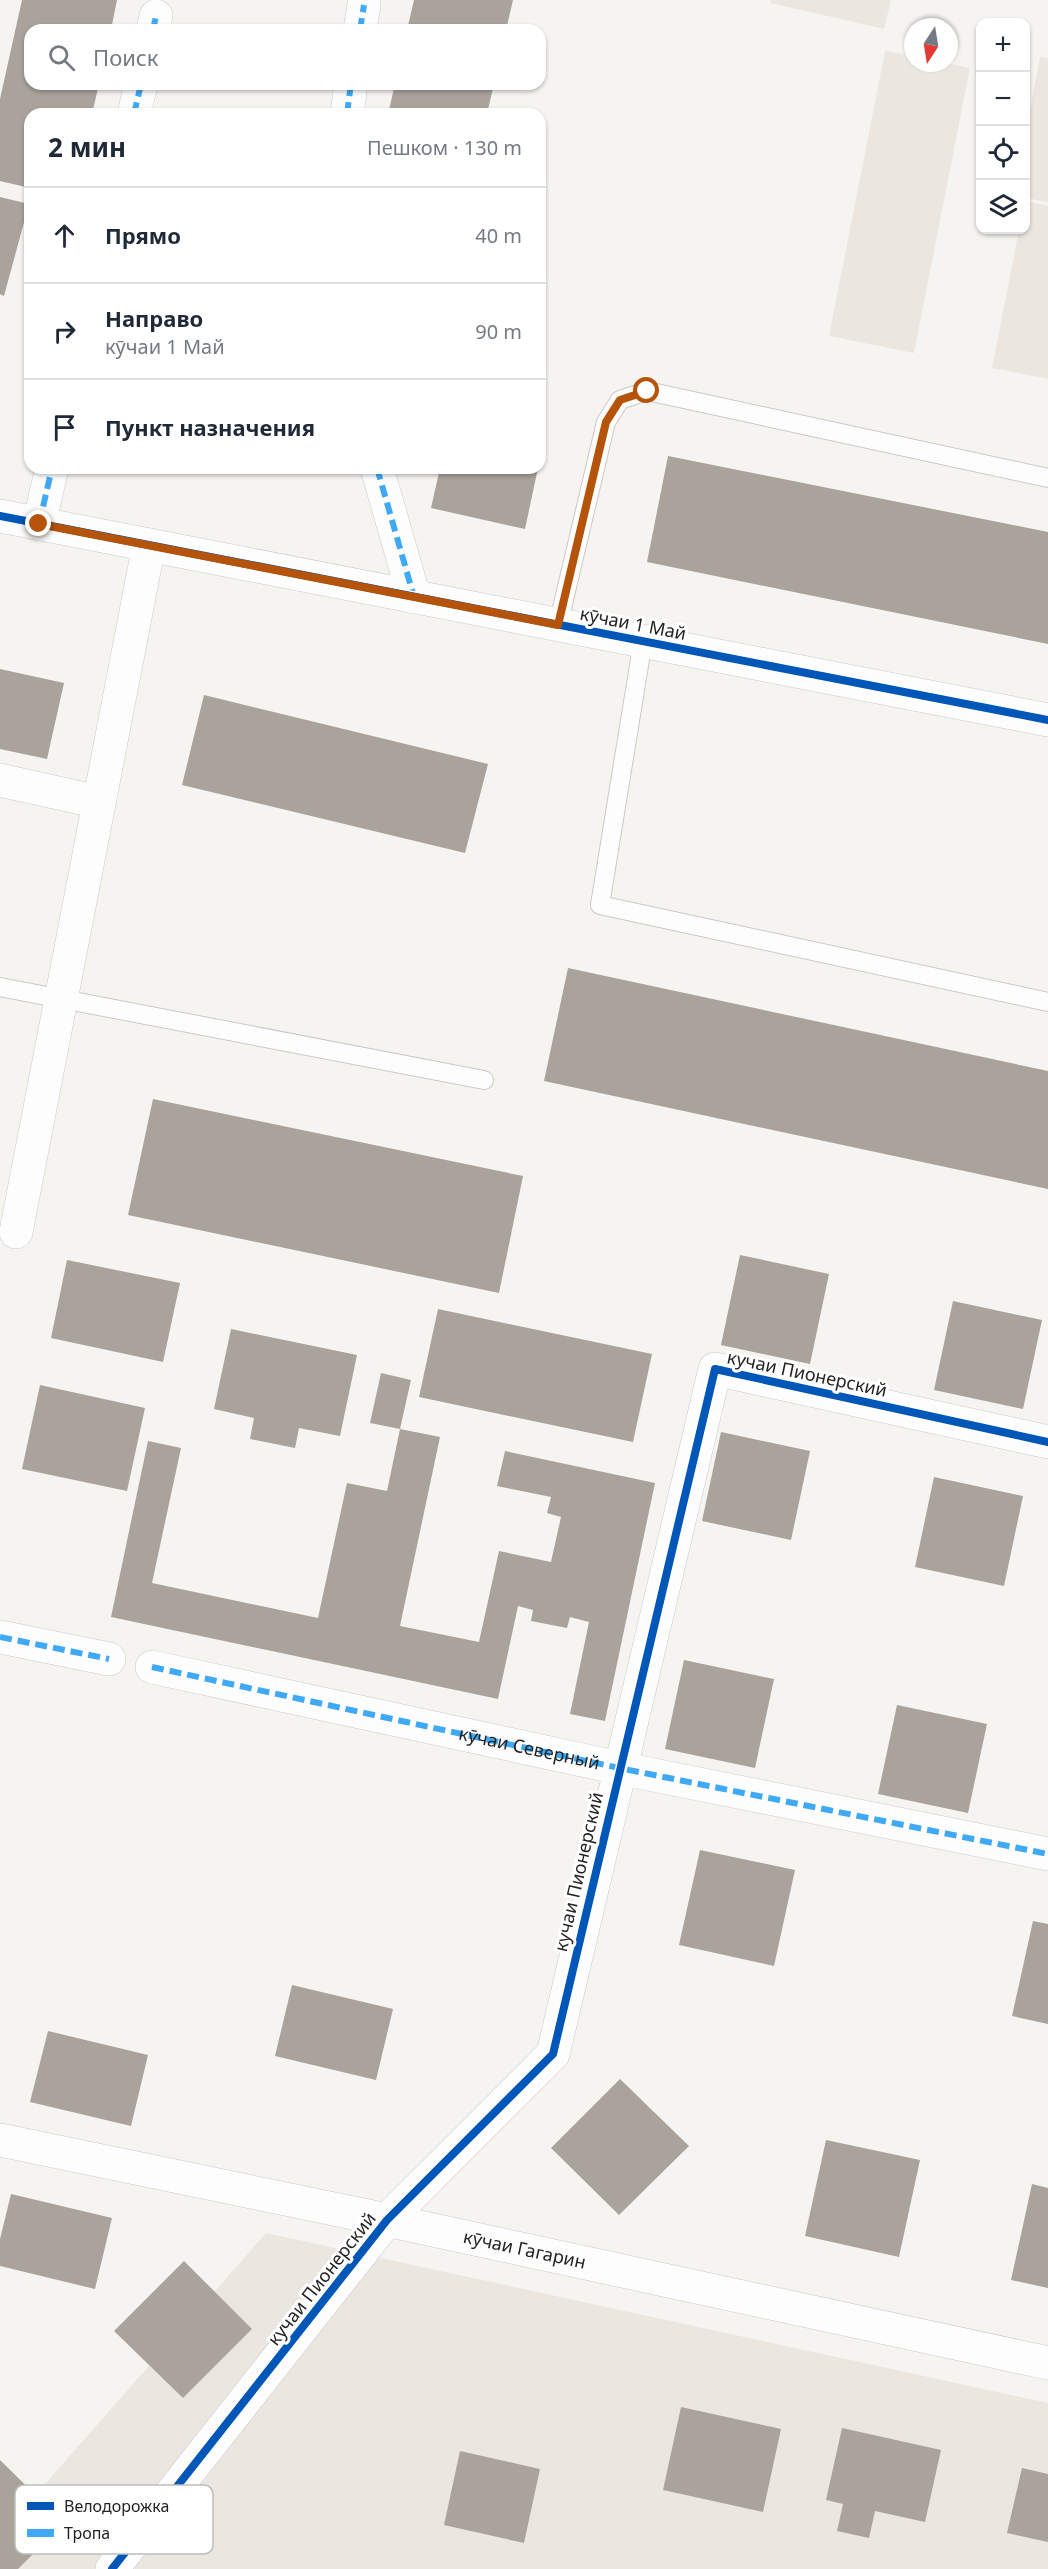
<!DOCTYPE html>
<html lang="ru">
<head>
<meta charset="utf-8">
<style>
	:root { --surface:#fff; --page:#f2f2f3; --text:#1f2937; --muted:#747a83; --line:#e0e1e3 }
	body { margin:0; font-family:"Noto Sans",sans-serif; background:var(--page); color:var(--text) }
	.controls { position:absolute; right:18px; top:18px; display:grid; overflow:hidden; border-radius:12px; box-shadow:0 2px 4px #0004 }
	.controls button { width:54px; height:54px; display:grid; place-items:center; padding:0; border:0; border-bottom:2px solid var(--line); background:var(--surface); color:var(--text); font:30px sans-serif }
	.compass { position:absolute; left:904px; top:18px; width:54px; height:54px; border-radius:50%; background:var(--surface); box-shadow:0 2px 4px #0004; rotate:192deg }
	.stop { position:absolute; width:18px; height:18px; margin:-14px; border:4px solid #b45309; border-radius:50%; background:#fff }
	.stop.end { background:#b45309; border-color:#fff; box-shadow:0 2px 6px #0008 }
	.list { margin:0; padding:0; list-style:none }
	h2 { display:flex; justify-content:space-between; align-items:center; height:78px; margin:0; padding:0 24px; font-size:26px }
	h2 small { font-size:20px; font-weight:400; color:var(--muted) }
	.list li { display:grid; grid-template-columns:39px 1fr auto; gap:18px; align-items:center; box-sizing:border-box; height:96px; padding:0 24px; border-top:2px solid var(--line) }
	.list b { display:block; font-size:22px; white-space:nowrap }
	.list p { margin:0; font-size:20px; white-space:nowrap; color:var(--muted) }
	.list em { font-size:20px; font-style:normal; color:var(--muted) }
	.icon { flex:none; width:33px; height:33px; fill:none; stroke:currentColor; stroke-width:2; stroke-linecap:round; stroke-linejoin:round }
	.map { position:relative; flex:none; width:1048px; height:2569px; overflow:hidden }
	.search { position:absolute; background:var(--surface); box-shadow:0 2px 4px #0004; left:24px; top:24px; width:522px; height:66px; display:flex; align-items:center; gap:15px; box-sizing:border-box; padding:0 21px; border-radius:18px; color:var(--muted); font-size:22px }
	.panel { position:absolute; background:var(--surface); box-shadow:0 2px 4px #0004; left:24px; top:108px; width:522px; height:366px; border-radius:18px }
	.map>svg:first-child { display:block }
	.built { fill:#ece6e0 }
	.building { fill:#a9a39b }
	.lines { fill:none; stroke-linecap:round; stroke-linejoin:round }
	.lane-casing { stroke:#cbc9c7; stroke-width:20 }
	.street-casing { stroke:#cbc9c7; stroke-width:34 }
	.secondary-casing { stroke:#cbc9c7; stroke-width:34 }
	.lane { stroke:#fefdfd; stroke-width:18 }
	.street { stroke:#fefdfd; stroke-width:33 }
	.secondary { stroke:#fefdfd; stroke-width:33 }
	.quiet { stroke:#3fa9f5; stroke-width:6; stroke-dasharray:12 6; stroke-linecap:butt }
	.cycleway-casing { stroke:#fff; stroke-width:11 }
	.cycleway { stroke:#0057b8; stroke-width:8 }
	.route { stroke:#b45309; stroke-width:8 }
	.labels { text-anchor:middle; stroke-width:6; stroke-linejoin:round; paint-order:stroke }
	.street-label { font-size:18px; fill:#242322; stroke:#fff }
	.key { fill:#fff; stroke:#bdbdbd; stroke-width:1.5 }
	.key-label { font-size:16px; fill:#242322 }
</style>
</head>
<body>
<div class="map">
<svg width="1048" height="2569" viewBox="0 0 1048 2569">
	<rect width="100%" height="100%" fill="#f6f4f1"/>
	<path class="built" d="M771,0H891L884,29L771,3Z
		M885,51L913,56V63H946L970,68L914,353L829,336Z
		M1040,57L1048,58V202L1026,198V131Z
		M1026,201L1048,206V379L992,368L1019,230H1026Z
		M266,2233L1048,2403V2569H0V2535Z"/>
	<path class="building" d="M22,0H117L111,30H30V84H99L92,114H30V188L0,181V99Z
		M414,0H513L506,30H407Z
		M395,84H494L487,114H388Z
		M0,197L29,204L4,296L0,294Z
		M540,432L546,433L541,455H540Z
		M668,456L1048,532V644L647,562Z
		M440,468H538L525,529L431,508Z
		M0,669L64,683L47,759L0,749Z
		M204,695L488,764L465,853L182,785Z
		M568,968L1048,1071V1189L544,1081Z
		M153,1099L523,1176L499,1293L128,1215Z
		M740,1255L829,1274L810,1364L721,1345Z
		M67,1260L180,1283L163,1362L51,1338Z
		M953,1301L1042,1320L1023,1409L934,1390Z
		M438,1309L652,1354L633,1442L419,1397Z
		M231,1329L357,1355L340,1436L299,1428L295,1448L250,1439L254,1418L214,1409Z
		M381,1373L411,1380L400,1429L370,1423Z
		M40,1385L145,1408L127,1491L22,1469Z
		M400,1429L440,1437L400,1626L479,1642L499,1551L551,1562L561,1517L547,1513L551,1497L497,1486L505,1451L655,1483L605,1721L570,1714L589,1622L570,1617L567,1628L531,1621L533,1610L518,1606L498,1699L111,1617L148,1441L181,1448L152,1583L318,1618L347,1483L387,1491Z
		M721,1432L810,1451L791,1540L702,1521Z
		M934,1477L1023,1496L1004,1586L915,1567Z
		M684,1660L774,1679L755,1768L665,1749Z
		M897,1705L987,1724L968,1813L878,1794Z
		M700,1850L795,1870L774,1966L679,1945Z
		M1033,1921L1048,1924V2024L1012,2016Z
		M292,1985L393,2009L376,2080L275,2056Z
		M48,2031L148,2055L131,2126L30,2102Z
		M620,2079L689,2146L619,2215L551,2148Z
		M826,2140L920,2160L899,2257L805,2236Z
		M1032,2184L1048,2188V2288L1011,2280Z
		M11,2194L112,2218L95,2289L0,2266V2239Z
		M184,2261L252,2329L183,2398L114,2331Z
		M681,2407L781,2429L763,2512L663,2490Z
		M842,2428L941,2450L925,2522L875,2511L869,2538L837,2531L843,2504L826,2500Z
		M460,2451L540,2469L524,2543L444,2525Z
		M0,2460L64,2523L18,2569H0Z
		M1022,2468L1048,2474V2542L1007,2533Z"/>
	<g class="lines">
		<defs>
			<path id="lane" d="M558,625L606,422L620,400L647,391L1048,478
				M643,641L600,905L1048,1002
				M0,987L484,1080"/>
			<g id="street">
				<path d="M153,30L156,16"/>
				<path d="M360,30L364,5"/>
				<path d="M134,114L141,84"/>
				<path d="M347,114L351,84"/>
				<path d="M377,468L414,597"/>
				<path d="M0,516L1048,720"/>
				<path d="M39,524L52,468"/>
				<path d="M0,780L99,802"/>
				<path d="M16,1232L149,545"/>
				<path d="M0,1637L109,1659"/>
				<path id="s1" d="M152,1667L619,1768L1048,1854"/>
				<path d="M112,2569L387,2220L553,2054L715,1369L1048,1442"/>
			</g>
			<g id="secondary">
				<path id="s2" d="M0,2140L387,2220L1048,2363"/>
			</g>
		</defs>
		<use href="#lane" class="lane-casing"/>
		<use href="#street" class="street-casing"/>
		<use href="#secondary" class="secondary-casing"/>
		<use href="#lane" class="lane"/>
		<use href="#street" class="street"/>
		<use href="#secondary" class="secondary"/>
		<path class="quiet" d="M153,30L156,16
			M360,30L364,5
			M134,114L141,84
			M347,114L351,84
			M377,468L414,597
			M39,524L52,468
			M0,1637L109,1659
			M152,1667L619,1768L1048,1854"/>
		<defs>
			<path id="cycleway" d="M0,516L1048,720
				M112,2569L387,2220L553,2054L715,1369L1048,1442"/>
		</defs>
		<use href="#cycleway" class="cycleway-casing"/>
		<use href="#cycleway" class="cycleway"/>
	</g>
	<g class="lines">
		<path class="route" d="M39,524L558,625L606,422L620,400L647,391"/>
	</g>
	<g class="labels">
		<g class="street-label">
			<text transform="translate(633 624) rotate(11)" y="6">кӯчаи 1 Май</text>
			<text transform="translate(807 1374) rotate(12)" y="6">кучаи Пионерский</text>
			<text dy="6" stroke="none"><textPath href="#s1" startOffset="386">кӯчаи Северный</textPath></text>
			<text transform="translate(579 1872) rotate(-77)" y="6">кучаи Пионерский</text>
			<text dy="6" stroke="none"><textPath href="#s2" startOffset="536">кӯчаи Гагарин</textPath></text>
			<text transform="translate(322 2279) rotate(-52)" y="6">кучаи Пионерский</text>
		</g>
	</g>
	<rect x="15" y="2485" width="198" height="69" rx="9" class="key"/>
	<rect x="27" y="2502" width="27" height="8" fill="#0057b8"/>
	<rect x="27" y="2529" width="27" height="8" fill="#3fa9f5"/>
	<g class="key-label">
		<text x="64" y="2512">Велодорожка</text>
		<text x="64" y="2539">Тропа</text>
	</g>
</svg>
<div class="controls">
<button>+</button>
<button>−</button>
<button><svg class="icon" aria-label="locate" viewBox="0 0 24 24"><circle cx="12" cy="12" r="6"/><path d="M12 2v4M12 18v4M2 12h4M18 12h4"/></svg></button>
<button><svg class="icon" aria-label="layers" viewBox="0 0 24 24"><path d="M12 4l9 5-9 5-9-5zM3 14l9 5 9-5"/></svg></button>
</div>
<svg class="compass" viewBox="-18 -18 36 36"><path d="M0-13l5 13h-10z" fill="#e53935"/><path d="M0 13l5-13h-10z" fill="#747a83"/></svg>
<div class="stop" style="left:647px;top:391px"></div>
<div class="stop end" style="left:39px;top:524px"></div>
<div class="search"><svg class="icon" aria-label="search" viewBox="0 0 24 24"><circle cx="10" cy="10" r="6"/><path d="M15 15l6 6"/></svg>Поиск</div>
<section class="panel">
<h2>2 мин<small>Пешком · 130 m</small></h2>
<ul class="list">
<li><svg class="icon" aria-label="ahead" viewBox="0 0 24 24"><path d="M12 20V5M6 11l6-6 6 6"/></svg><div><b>Прямо</b></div><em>40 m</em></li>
<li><svg class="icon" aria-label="right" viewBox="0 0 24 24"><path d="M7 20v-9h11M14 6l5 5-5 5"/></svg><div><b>Направо</b><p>кӯчаи 1 Май</p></div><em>90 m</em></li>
<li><svg class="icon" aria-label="arrive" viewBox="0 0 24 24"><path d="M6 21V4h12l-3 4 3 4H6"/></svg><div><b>Пункт назначения</b></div></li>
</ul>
</section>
</div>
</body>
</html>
